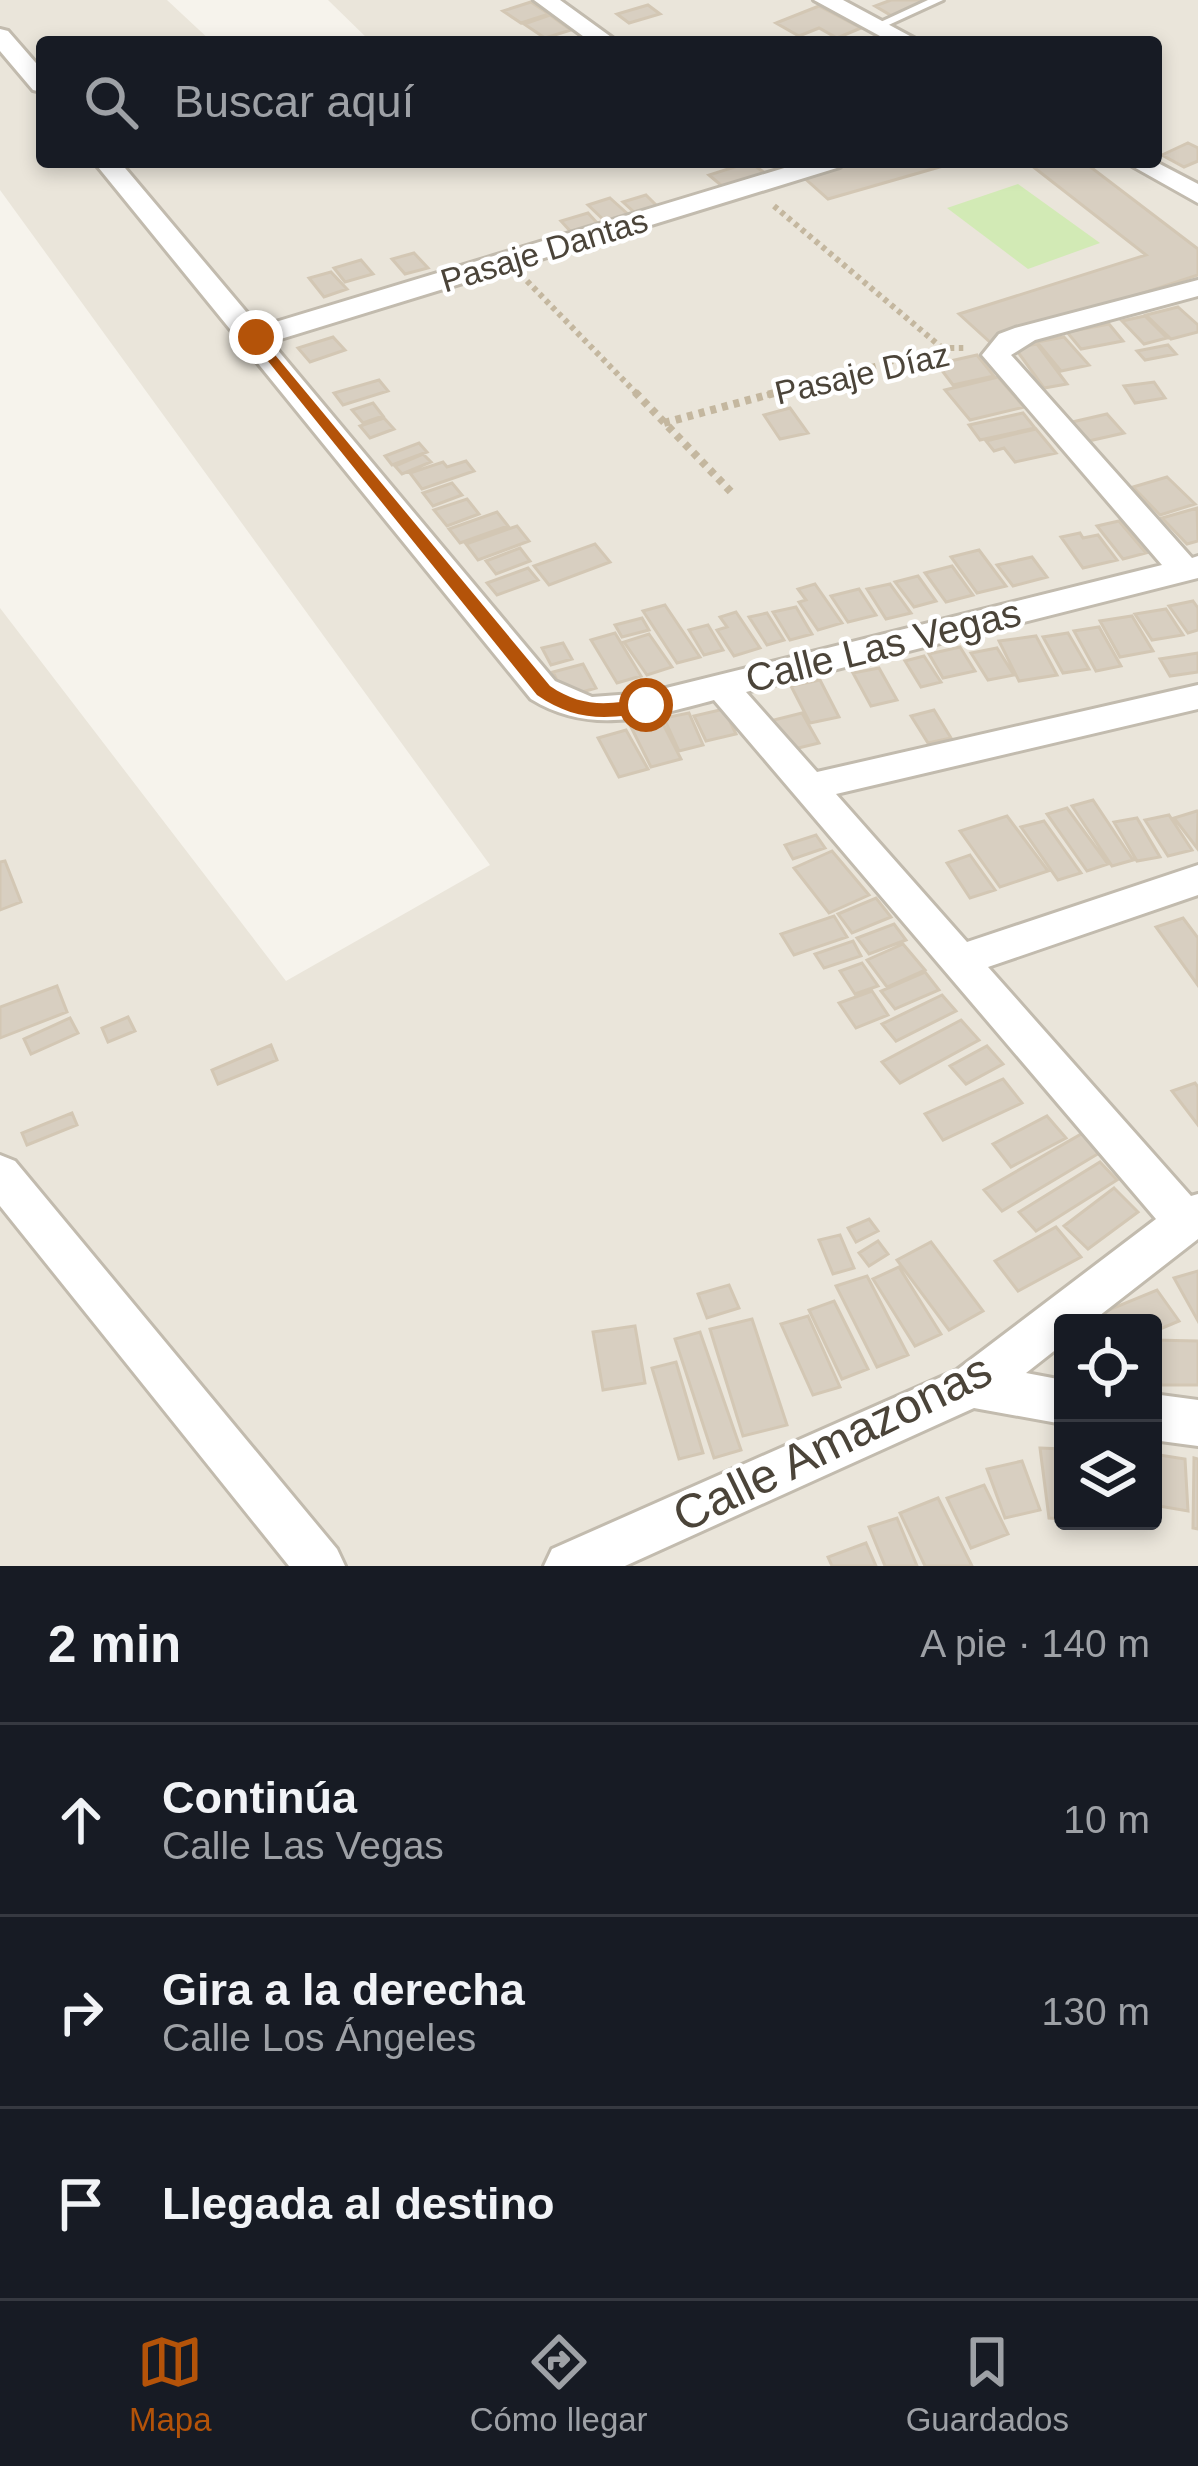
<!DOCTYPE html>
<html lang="es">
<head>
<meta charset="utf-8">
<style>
	:root { --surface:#171b24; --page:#242831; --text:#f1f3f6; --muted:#9ea1a6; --line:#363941; --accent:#b45309 }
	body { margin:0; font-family:Arial,sans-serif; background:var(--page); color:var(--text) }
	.controls { position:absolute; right:36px; bottom:36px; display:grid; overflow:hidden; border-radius:12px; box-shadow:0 6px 18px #0003 }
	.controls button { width:108px; height:108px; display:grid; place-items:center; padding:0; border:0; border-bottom:3px solid var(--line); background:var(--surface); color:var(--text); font:60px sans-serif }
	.stop { position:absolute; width:36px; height:36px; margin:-27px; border:9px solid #b45309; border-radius:50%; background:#fff }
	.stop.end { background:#b45309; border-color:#fff; box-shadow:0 3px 12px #0008 }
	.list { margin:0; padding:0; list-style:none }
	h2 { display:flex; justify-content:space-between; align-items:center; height:156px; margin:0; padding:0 48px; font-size:51px }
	h2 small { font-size:39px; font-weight:400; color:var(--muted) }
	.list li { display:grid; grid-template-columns:78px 1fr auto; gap:36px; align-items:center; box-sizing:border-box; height:192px; padding:0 48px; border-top:3px solid var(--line) }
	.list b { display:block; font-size:45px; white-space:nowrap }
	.list p { margin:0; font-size:39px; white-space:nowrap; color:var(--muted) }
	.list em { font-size:39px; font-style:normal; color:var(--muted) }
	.icon { flex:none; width:66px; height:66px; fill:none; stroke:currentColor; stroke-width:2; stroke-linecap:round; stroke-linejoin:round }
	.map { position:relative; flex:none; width:1198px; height:1566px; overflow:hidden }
	.search { position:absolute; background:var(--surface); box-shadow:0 6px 18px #0003; left:36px; right:36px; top:36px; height:132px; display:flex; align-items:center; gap:30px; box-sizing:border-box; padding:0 42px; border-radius:12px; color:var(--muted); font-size:45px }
	.sheet { height:732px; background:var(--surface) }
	nav { display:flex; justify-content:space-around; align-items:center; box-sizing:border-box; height:168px; border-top:3px solid var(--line); background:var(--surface); font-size:33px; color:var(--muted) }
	nav a { display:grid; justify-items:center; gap:6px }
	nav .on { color:var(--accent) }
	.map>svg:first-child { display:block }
	.residential { fill:#eae5da; fill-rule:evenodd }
	.green { fill:#d2eab5 }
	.building { fill:#d8cfc1; stroke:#d3c7b4; stroke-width:3 }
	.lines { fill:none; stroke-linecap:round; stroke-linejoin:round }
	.service-casing { stroke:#c2bbae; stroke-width:6 }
	.minor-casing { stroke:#c2bbae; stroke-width:6 }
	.path-far1 { stroke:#c4b79f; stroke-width:6; stroke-dasharray:4.5 4.5; stroke-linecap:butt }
	.path { stroke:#c4b79f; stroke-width:8; stroke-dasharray:6 6; stroke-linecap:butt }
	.service { fill:#fff; fill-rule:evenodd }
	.minor { fill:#fff; fill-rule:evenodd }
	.route { fill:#b45309 }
	.labels { text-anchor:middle; stroke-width:9; stroke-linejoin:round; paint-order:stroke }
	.far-street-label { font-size:33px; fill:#4b4439; stroke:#fff }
	.street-label { font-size:39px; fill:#4b4439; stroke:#fff }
	.near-street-label { font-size:48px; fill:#4b4439; stroke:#fff }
</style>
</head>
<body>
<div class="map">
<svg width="1198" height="1566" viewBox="0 0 1198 1566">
	<rect width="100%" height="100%" fill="#f6f3ec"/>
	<path class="residential" d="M0,0H167L212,42H42V162H1156V42H371L328,0H1198V1566H0V608L286,981L490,865L0,190ZM1063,1323H1153V1521H1063Z"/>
	<path class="green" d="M1018,184L1100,243L1028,269L947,208Z"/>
	<path class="building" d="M891,0H918L925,4L892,16L875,6Z
		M531,2L549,14L521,23L503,11Z
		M648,5L660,14L629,23L617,14Z
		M819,6L861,28L837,38L819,28L799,36L776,23Z
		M550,15L571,30L545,38L524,24Z
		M1188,143L1198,148V161L1184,167L1162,155Z
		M750,162L770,177L728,191L709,175Z
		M847,162H957L828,199L801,175Z
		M1027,162H1084L1198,249V275L991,343L959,314L1146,255Z
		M646,195L657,206L634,212L623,202Z
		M610,198L630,216L607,223L588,205Z
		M588,213L599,225L572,233L561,221Z
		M414,253L428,268L405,274L392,259Z
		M361,260L373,274L345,282L334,268Z
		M331,272L347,289L324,297L309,278Z
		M1178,307L1198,325V332L1171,339L1146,315Z
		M1145,316L1167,338L1144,344L1122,321Z
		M1109,324L1123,341L1081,349L1067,332Z
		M333,337L345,350L310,362L298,348Z
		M1064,337L1089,365L1061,371L1037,342Z
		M1037,344L1067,384L1044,388L1015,348Z
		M1168,345L1176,354L1145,360L1137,351Z
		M977,355L994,376L953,385L937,364Z
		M998,377L1024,407L970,420L945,390Z
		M379,380L388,391L343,405L334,393Z
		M1154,382L1165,398L1135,403L1124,386Z
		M373,403L383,416L363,423L352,410Z
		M790,408L808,433L780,439L764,415Z
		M1023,413L1035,428L980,440L969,425Z
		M1107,414L1124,433L1084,442L1068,423Z
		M384,418L394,429L370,438L360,426Z
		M1036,429L1056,453L1015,462L1004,448L994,451L986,441Z
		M419,443L427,452L392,465L385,456Z
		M423,454L431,462L402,474L395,466Z
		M466,461L474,471L422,489L410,473L443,462L447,467Z
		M1167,477L1195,504L1160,515L1133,487Z
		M452,483L462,495L433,506L423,493Z
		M467,499L479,514L447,526L434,510Z
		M1197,508L1198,541L1187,544L1162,518Z
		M497,512L508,526L460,543L449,529Z
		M1119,521L1146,553L1123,559L1097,526Z
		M517,526L529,541L478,560L466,544Z
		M1080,533L1083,538L1098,535L1117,560L1083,568L1061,537Z
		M595,544L610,562L549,585L534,566Z
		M520,548L530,561L496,574L486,561Z
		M979,550L1006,586L977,593L951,557Z
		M1032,557L1047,577L1013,586L997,565Z
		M952,566L973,595L946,602L925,573Z
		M528,568L538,580L497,595L487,583Z
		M918,576L936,601L914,607L895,582Z
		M815,584L842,623L818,630L799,602L806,600L798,589Z
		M890,584L911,613L886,619L867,589Z
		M859,589L876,615L848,622L831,596Z
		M1193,601L1198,608V630L1188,633L1169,606Z
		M665,605L700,657L677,663L643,611Z
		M796,607L812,634L790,640L773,612Z
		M1166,609L1183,635L1152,640L1135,614Z
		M736,612L760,648L734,656L717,630L727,627L720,617Z
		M767,613L784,640L767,645L749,617Z
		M1132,616L1153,651L1120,657L1100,621Z
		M642,618L649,630L622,637L615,625Z
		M708,625L723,650L704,655L689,630Z
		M1099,627L1121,666L1096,671L1074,631Z
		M615,633L641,676L617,683L591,640Z
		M1068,633L1089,669L1063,673L1043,637Z
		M649,634L672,667L647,675L624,642Z
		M1036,636L1057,675L1019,681L999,641Z
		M563,643L572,659L551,665L542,648Z
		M960,647L975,671L943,678L929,654Z
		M997,648L1014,675L988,680L971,653Z
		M1198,653V672L1170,676L1160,659Z
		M924,656L941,682L921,687L905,661Z
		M583,664L596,688L565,697L553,672Z
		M879,668L897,700L871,706L853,673Z
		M820,680L839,717L810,723L791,686Z
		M724,709L736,734L706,741L694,716Z
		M934,710L951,738L928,743L911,716Z
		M689,713L703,745L679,751L664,718Z
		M802,713L819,743L786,751L770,721Z
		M660,718L681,759L651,767L630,725Z
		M626,730L648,769L619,777L598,738Z
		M1093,800L1133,860L1112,866L1072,806Z
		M1067,808L1108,864L1087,871L1047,814Z
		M1197,811L1198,812L1197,848L1174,818Z
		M1169,815L1192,850L1168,856L1145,820Z
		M1007,816L1048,871L1000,887L960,831Z
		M1137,818L1160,857L1137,861L1114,822Z
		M1044,821L1081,873L1058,880L1021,827Z
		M816,835L825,848L793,859L785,845Z
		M832,851L869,895L829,913L794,868Z
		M970,855L995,890L970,898L947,863Z
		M5,861L21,902L0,910V862Z
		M876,898L891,917L852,933L838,914Z
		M834,916L847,937L794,955L781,934Z
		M1183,918L1198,938L1197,984L1156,927Z
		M894,924L906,940L869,954L857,938Z
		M853,941L861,956L824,968L815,954Z
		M903,944L925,970L887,987L867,960Z
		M862,963L878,986L855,994L840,971Z
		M925,972L939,990L895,1009L881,991Z
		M57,986L67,1012L0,1038V1007Z
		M872,991L888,1015L856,1028L839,1003Z
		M942,995L956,1011L896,1041L882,1024Z
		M128,1017L135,1031L108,1042L102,1028Z
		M70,1018L78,1033L31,1054L24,1039Z
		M961,1020L979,1040L900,1083L882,1062Z
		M271,1045L277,1060L218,1084L212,1070Z
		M987,1046L1003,1064L966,1084L950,1066Z
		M1003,1079L1022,1103L943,1140L925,1114Z
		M1195,1083L1198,1087V1125L1172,1091Z
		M72,1113L77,1125L27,1145L22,1133Z
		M1047,1116L1066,1138L1011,1167L993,1144Z
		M1083,1133L1101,1152L1002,1211L984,1190Z
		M1100,1162L1117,1180L1036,1231L1019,1212Z
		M1114,1188L1138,1212L1088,1249L1064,1226Z
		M869,1219L878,1231L856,1242L848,1228Z
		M1056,1227L1081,1257L1018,1291L995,1261Z
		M840,1235L854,1268L833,1274L819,1240Z
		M878,1241L888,1254L869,1266L859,1253Z
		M931,1242L983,1311L949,1330L897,1260Z
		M899,1267L941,1334L915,1346L873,1279Z
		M1198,1271V1321L1174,1278Z
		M867,1276L908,1355L877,1367L836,1286Z
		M729,1285L739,1308L707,1318L698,1294Z
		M1157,1290L1179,1321L1153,1332V1323H1092L1089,1318Z
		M834,1301L868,1369L842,1379L809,1310Z
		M808,1316L840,1387L813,1395L781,1324Z
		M752,1319L787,1425L743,1436L710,1329Z
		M635,1326L645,1383L603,1390L593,1332Z
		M700,1332L741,1450L714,1458L675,1339Z
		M1153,1340L1198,1341V1385H1161Z
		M676,1362L703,1453L679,1459L652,1368Z
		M1040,1448L1063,1449V1519L1049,1518Z
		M1153,1454L1185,1459L1188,1511L1153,1505Z
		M1194,1458L1198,1459V1529L1193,1528Z
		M1022,1461L1040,1510L1005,1518L987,1469Z
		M984,1485L1008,1534L971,1548L947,1498Z
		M938,1498L972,1566H925L900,1513Z
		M897,1518L917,1566H885L869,1527Z
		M866,1543L876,1566H832L828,1557Z"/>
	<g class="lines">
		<defs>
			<path id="service" d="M928,0H943L882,28L872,26Z"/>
			<path id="minor" d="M534,0H560L618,42H591Z
				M814,0H843L921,42H891Z
				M0,29L8,31L42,70V92L33,90L0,51Z
				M94,162H120L259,327L804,162H844L840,167L271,342L555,681L592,697L646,693L1162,565L982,355L999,334L1015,328L1198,280V296L1035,340L1011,355L1192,558L1198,556V578L746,692L817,772L1198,685V709L836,794L967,942L1198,865V895L988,967L1191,1196L1198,1194V1239L1090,1323H1063V1344L1026,1373L1063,1380V1424L974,1408L625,1566H544L552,1549L957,1370L1156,1219L714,700C650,717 591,736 531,699Z
				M1125,162H1156L1198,184V203Z
				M0,1155L15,1161L337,1549L345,1566H289L0,1206Z
				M1153,1394L1198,1400V1446L1153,1440Z"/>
		</defs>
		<use href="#service" class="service-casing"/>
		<use href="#minor" class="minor-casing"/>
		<path class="path-far1" d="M774,206L941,347
			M527,281L638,395
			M767,395L942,348H967"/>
		<path class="path" d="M635,392L734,495
			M664,423L778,392"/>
		<use href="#service" class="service"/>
		<use href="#minor" class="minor"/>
	</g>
	<path class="route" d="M256,332L550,686C582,708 608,705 646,698L655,705L652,710C609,721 574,721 537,695L251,340L249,337Z"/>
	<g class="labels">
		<g class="far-street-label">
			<text transform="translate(544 250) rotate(-17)" y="12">Pasaje Dantas</text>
			<text transform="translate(862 373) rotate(-13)" y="12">Pasaje Díaz</text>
		</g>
		<g class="street-label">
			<text transform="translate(883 645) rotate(-14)" y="14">Calle Las Vegas</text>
		</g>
		<g class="near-street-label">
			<text transform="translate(832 1442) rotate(-26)" y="17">Calle Amazonas</text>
		</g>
	</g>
</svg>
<div class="controls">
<button><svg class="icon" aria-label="locate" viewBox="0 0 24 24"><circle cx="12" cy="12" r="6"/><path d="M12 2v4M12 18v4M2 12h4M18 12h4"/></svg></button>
<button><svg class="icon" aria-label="layers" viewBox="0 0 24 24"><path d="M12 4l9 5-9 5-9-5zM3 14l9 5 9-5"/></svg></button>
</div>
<div class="stop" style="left:646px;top:705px"></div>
<div class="stop end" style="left:256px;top:337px"></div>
<div class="search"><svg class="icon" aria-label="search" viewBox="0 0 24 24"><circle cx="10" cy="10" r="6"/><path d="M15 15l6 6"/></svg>Buscar aquí</div>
</div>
<section class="sheet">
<h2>2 min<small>A pie · 140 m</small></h2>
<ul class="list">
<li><svg class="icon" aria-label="ahead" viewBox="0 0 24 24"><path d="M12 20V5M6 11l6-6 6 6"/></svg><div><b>Continúa</b><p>Calle Las Vegas</p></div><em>10 m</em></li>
<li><svg class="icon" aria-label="right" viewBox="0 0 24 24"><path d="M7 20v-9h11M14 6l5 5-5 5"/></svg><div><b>Gira a la derecha</b><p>Calle Los Ángeles</p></div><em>130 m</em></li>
<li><svg class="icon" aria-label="arrive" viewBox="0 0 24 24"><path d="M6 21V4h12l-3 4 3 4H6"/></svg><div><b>Llegada al destino</b></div></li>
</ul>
</section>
<nav>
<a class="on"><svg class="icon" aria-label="map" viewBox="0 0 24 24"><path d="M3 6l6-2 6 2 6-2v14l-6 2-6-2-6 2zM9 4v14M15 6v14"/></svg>Mapa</a>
<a><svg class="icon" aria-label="directions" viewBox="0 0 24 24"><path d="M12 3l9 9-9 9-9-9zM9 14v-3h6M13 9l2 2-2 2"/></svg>Cómo llegar</a>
<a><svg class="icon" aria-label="saved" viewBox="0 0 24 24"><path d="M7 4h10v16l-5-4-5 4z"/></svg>Guardados</a>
</nav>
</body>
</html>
